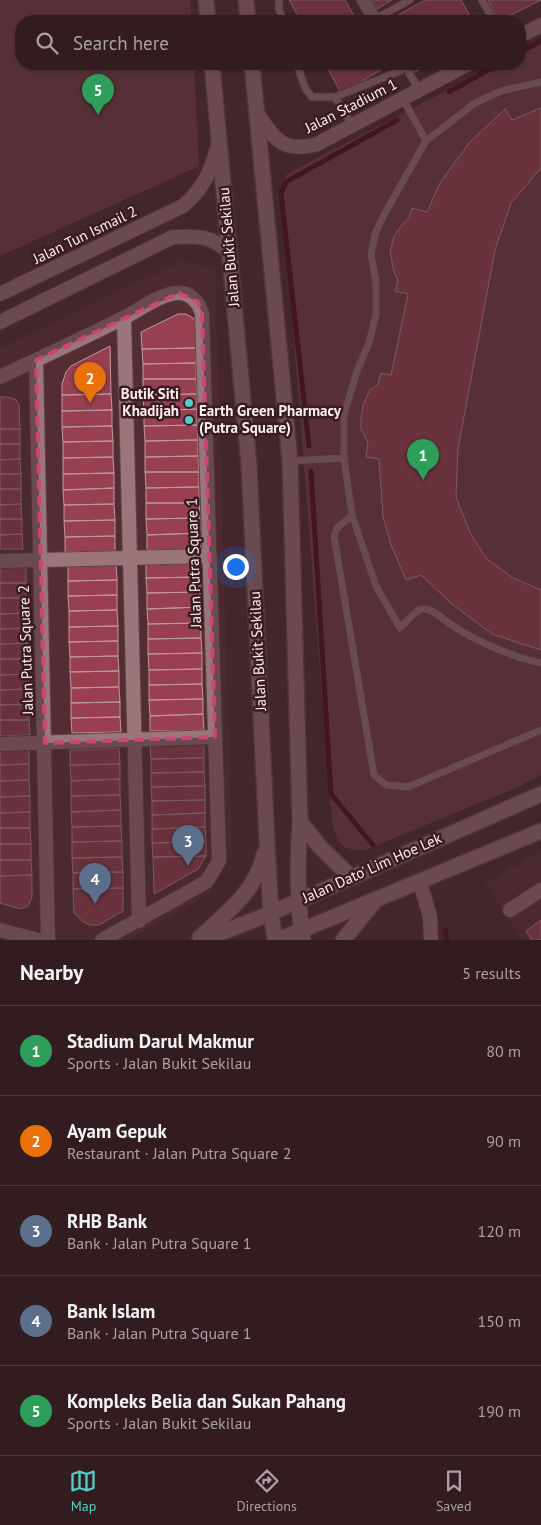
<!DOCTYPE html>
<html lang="en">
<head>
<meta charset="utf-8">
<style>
	:root { --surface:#331c20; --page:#3b2529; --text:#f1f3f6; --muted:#a9a1a5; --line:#4e3a3e; --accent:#54cdc6 }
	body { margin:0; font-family:"PT Sans",sans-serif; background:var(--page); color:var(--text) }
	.you { position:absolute; left:235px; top:566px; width:18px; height:18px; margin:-12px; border:4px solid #fff; border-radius:50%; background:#1a73e8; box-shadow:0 0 0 8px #1a73e833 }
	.badge { display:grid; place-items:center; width:32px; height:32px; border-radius:50%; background:var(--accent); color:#fff; font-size:16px; font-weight:700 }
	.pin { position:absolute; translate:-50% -41px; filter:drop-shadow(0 1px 2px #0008) }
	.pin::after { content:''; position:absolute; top:26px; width:18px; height:15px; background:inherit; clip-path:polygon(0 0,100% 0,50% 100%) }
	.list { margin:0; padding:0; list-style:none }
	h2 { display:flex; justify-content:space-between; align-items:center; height:65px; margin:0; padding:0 20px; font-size:21px }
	h2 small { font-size:16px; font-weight:400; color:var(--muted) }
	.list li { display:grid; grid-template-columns:32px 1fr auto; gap:15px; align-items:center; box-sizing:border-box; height:90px; padding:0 20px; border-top:1px solid var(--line) }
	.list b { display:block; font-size:19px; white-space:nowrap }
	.list p { margin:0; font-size:16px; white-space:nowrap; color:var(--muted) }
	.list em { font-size:16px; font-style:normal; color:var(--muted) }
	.icon { flex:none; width:28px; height:28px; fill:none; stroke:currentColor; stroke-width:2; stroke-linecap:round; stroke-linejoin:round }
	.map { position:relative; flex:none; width:541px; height:940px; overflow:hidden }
	.search { position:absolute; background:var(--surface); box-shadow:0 1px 4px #0004; left:15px; right:15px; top:15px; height:55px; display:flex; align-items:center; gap:12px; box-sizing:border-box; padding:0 18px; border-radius:20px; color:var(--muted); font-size:19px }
	.sheet { height:515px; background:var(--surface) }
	nav { display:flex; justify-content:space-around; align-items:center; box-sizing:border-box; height:70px; border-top:1px solid var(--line); background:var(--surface); font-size:14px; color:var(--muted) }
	nav a { display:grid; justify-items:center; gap:2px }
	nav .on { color:var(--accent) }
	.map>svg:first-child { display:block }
	.built { fill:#532d33 }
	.green { fill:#6f3d45 }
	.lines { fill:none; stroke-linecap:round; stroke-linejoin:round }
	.stream { stroke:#400014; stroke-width:5 }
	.building { fill:#984052; stroke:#bf999e }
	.lane-casing { stroke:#5c4448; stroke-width:9 }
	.street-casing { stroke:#5c4448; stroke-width:16 }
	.secondary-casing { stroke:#5c4448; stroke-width:18 }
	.lane { stroke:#9a767b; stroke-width:7 }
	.street { stroke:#9a767b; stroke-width:14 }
	.secondary { stroke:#9a767b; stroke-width:15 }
	.marked { fill:none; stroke:#ce4379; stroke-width:4; stroke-dasharray:10 6; stroke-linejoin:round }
	.poi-dot { fill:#54cdc6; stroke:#391c21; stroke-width:2 }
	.labels { text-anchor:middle; stroke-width:5; stroke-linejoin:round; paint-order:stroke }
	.street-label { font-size:15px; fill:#feedef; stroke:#391c21 }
	.poi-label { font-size:15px; font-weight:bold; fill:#feedef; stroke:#391c21; text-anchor:end }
</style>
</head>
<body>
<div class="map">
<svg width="541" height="940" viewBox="0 0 541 940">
	<rect width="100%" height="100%" fill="#44262b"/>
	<path class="built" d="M181,261L215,269L232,855L209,894L128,940H0V348Z
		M541,851V940H522L485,883Z"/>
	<path class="green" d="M0,0H190L192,21H21V64H194L199,166L0,256Z
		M541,41V775L513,789L365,850C341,851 337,843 332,821L282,186L287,174L497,64H520V52Z"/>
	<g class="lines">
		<path class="stream" d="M520,52L541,41
			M449,92L499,64
			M309,446L281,193L286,182L397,120
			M311,471L331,794L373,845
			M445,930L447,940"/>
	</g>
	<path class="building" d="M289,0H345L357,21H301Z
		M372,0H392L377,9Z
		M425,0H461L473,21H394L396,16Z
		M488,0H541L499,21Z
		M325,64H380L383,69L341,93Z
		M408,64H431L413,73Z
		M541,108V168L511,203L495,250L458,449L456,497L471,535L487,559L513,578L541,590V650L492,634L452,604L421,575L406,580L391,545L383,517L379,459L366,457L368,443L361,429V418L363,405L370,390L378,384L381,373L391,375L408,294L395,291L398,280L394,272L390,252L394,236L402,225L409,218L412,208L427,212L440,183L469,143L505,109L512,120Z
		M178,314H186L193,318L196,323V348L142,349L141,332Z
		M110,346L111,394L62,395V384L66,372L71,366Z
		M196,348V363L143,364L142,349Z
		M196,363V379H143V364Z
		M143,379H196L197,394L143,395Z
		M111,394L112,410L62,411V395Z
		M197,394V409L144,411L143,395Z
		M0,397H7L15,399L19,404L20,429H0Z
		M197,409V425L144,426V411Z
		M112,410V426L62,427V411Z
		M197,425L198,440L145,441L144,426Z
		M112,426L113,441L63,442L62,427Z
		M0,429H20V444H0Z
		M198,440V456L145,457V441Z
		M113,441V457L63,458V442Z
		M0,444H20V459L0,460Z
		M198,456L199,472H145V457Z
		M113,457L114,473L63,474V458Z
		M20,459L21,474H0V460Z
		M145,472H199V487L146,488Z
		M114,473V488L63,490V474Z
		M0,474H21V489H0Z
		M199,487V503H146V488Z
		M114,488V504L64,505L63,490Z
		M0,489H21V504L0,505Z
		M146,503H199L200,518L146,519Z
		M21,504L22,519H0V505Z
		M114,504L115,520L64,521V505Z
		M200,518V533L147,535L146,519Z
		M0,519H22V534L0,535Z
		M115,520V536L65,537L64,521Z
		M200,533L201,549L147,550V535Z
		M22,534L23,549H0V535Z
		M115,536V551L65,552V537Z
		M199,561L200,577L146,578V563Z
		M116,564L117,580L68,581V566Z
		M26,567V583H0V568Z
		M200,577V592L147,593L146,578Z
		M117,580V595L68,596V581Z
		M0,583H26V598H0Z
		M200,592L201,607L147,609V593Z
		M117,595V610L69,611L68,596Z
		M0,598H26L27,613L0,614Z
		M201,607V623L148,624L147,609Z
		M117,610L118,626L69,627V611Z
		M27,613V628L0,629V614Z
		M201,623V638L148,639V624Z
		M118,626V641L69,642V627Z
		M27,628L28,643L0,644V629Z
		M201,638L202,653L148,654V639Z
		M118,641V656L70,657L69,642Z
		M28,643V659H0V644Z
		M202,653V669L149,670L148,654Z
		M118,656L119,671L70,672V657Z
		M0,659H28V674L0,675Z
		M202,669V684L149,685V670Z
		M119,671V687L71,688L70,672Z
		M28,674L29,689L0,690V675Z
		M202,684L203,699L149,700V685Z
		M119,687L120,702L71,703V688Z
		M29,689V704L0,705V690Z
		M203,699V714L150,716L149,700Z
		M120,702V717L71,718V703Z
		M29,704V720H0V705Z
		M203,714L204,730L150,731V716Z
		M120,717L121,732L72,733L71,718Z
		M0,720H29L30,735L0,736Z
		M204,744V758L151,759L150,745Z
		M119,748L120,764L70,765V750Z
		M0,749H29V764L0,765Z
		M204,758V772L151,773V759Z
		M29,764V780L0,781V765Z
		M120,764V779L71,781L70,765Z
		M204,772L205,786L151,787V773Z
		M120,779V795L71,796V781Z
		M29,780L30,796L0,797V781Z
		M205,786V800L152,801L151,787Z
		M120,795L121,810L71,812V796Z
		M30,796V812L0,813V797Z
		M205,800V813L152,815V801Z
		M121,810V826L72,827L71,812Z
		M30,812V828H0V813Z
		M205,813V827L152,829V815Z
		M121,826L122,841L72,842V827Z
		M205,827L206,842L152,843V829Z
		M0,828H30L31,844H0Z
		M122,841V857L72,858V842Z
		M206,842V856L153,857L152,843Z
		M0,844H31V860H0Z
		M206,856L198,869L154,894L153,857Z
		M122,857L123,872L73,873L72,858Z
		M0,860H31L32,875L0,876Z
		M123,872V888L73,889V873Z
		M32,875V897L28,906L21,909L0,903V876Z
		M123,888V911L99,925H91L83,922L74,913L73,889Z
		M541,920V940H532L526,931Z"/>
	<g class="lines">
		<defs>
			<path id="lane" d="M279,0V9L283,21
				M360,0L372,21
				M367,0L379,21
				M482,0L494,21
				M377,18L410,0
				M297,64L305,88L312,97H335L400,71L396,64
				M404,64L419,90
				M541,82L501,91L475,103L426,141L385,213L375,234L371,255L376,282V314L369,343L357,371L344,415V458L352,515L376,586L400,628C406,623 414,610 423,609C433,608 445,621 453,626C476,641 514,658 541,663
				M335,97L352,125
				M403,99L426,141
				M290,461L344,458
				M352,515L337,528L334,536L374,775L386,785L408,787L541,730"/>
			<path id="street" d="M520,36L541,25
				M256,111C274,138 282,154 317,144L468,64
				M0,294L183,206C204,188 211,171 218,145
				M124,318L139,921
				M0,322L173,237C199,236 210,235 230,253
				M36,360C39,553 45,746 48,940
				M0,377C42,357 84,338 125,317C141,309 160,294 177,293C191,292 198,302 202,313L219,861L207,881L199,886L102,940
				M0,561L210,556
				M0,744L215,737
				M420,882L430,917L431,940
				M510,910L541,890
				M0,930L38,940"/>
			<path id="secondary" d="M206,0L208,21
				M246,0L248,21
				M212,64L249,465L267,842L271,913L275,940
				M252,64L290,461L300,822C297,862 297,901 303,940
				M300,822L321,848L351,877
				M200,937C227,913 256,891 264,854
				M203,940L271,913L541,794
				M278,940L541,831
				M343,940L374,902"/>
		</defs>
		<use href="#lane" class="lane-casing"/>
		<use href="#street" class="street-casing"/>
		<use href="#secondary" class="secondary-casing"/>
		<use href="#lane" class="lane"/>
		<use href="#street" class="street"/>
		<use href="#secondary" class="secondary"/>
	</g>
	<path d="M0 0H541V940H0ZM179,293L198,302L202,313L215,737L45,743L36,360Z" fill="#44262b" fill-opacity=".55" fill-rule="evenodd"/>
	<path class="marked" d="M179,293L198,302L202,313L215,737L45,743L36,360Z"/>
	<g class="poi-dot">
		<circle cx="189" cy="403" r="5"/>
		<circle cx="189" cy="420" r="5"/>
	</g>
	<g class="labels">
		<g class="street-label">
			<text transform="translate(351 106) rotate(-27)" y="5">Jalan Stadium 1</text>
			<text transform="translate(85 235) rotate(-26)" y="5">Jalan Tun Ismail 2</text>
			<text transform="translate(229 247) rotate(-95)" y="5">Jalan Bukit Sekilau</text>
			<text transform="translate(194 563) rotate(-92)" y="5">Jalan Putra Square 1</text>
			<text transform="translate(26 650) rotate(-92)" y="5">Jalan Putra Square 2</text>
			<text transform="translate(258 651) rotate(-93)" y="5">Jalan Bukit Sekilau</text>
			<text transform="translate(372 868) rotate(-24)" y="5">Jalan Dato' Lim Hoe Lek</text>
		</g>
		<g class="poi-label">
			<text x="179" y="399">Butik Siti<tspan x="179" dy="17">Khadijah</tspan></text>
			<text x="199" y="416" text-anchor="start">Earth Green Pharmacy<tspan x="199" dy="17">(Putra Square)</tspan></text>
		</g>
	</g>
</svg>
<div class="you"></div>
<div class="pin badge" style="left:423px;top:480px;background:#2e9e5b">1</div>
<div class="pin badge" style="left:90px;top:403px;background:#e8710a">2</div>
<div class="pin badge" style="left:188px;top:866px;background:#5c6f8a">3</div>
<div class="pin badge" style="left:95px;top:904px;background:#5c6f8a">4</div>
<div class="pin badge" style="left:98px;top:115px;background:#2e9e5b">5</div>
<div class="search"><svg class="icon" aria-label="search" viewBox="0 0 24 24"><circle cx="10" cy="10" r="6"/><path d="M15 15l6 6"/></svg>Search here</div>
</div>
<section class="sheet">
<h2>Nearby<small>5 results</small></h2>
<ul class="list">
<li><span class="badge" style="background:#2e9e5b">1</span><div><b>Stadium Darul Makmur</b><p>Sports · Jalan Bukit Sekilau</p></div><em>80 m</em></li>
<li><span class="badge" style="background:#e8710a">2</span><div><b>Ayam Gepuk</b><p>Restaurant · Jalan Putra Square 2</p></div><em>90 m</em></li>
<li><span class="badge" style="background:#5c6f8a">3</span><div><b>RHB Bank</b><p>Bank · Jalan Putra Square 1</p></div><em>120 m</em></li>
<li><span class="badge" style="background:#5c6f8a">4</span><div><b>Bank Islam</b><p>Bank · Jalan Putra Square 1</p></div><em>150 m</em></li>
<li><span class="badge" style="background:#2e9e5b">5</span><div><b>Kompleks Belia dan Sukan Pahang</b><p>Sports · Jalan Bukit Sekilau</p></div><em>190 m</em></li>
</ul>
</section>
<nav>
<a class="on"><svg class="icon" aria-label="map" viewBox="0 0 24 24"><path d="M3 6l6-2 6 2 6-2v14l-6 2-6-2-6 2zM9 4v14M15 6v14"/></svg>Map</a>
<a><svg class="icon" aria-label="directions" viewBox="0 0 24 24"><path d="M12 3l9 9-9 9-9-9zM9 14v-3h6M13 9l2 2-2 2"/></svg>Directions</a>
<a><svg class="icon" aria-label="saved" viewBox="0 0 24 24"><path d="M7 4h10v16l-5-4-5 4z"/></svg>Saved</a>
</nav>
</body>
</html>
